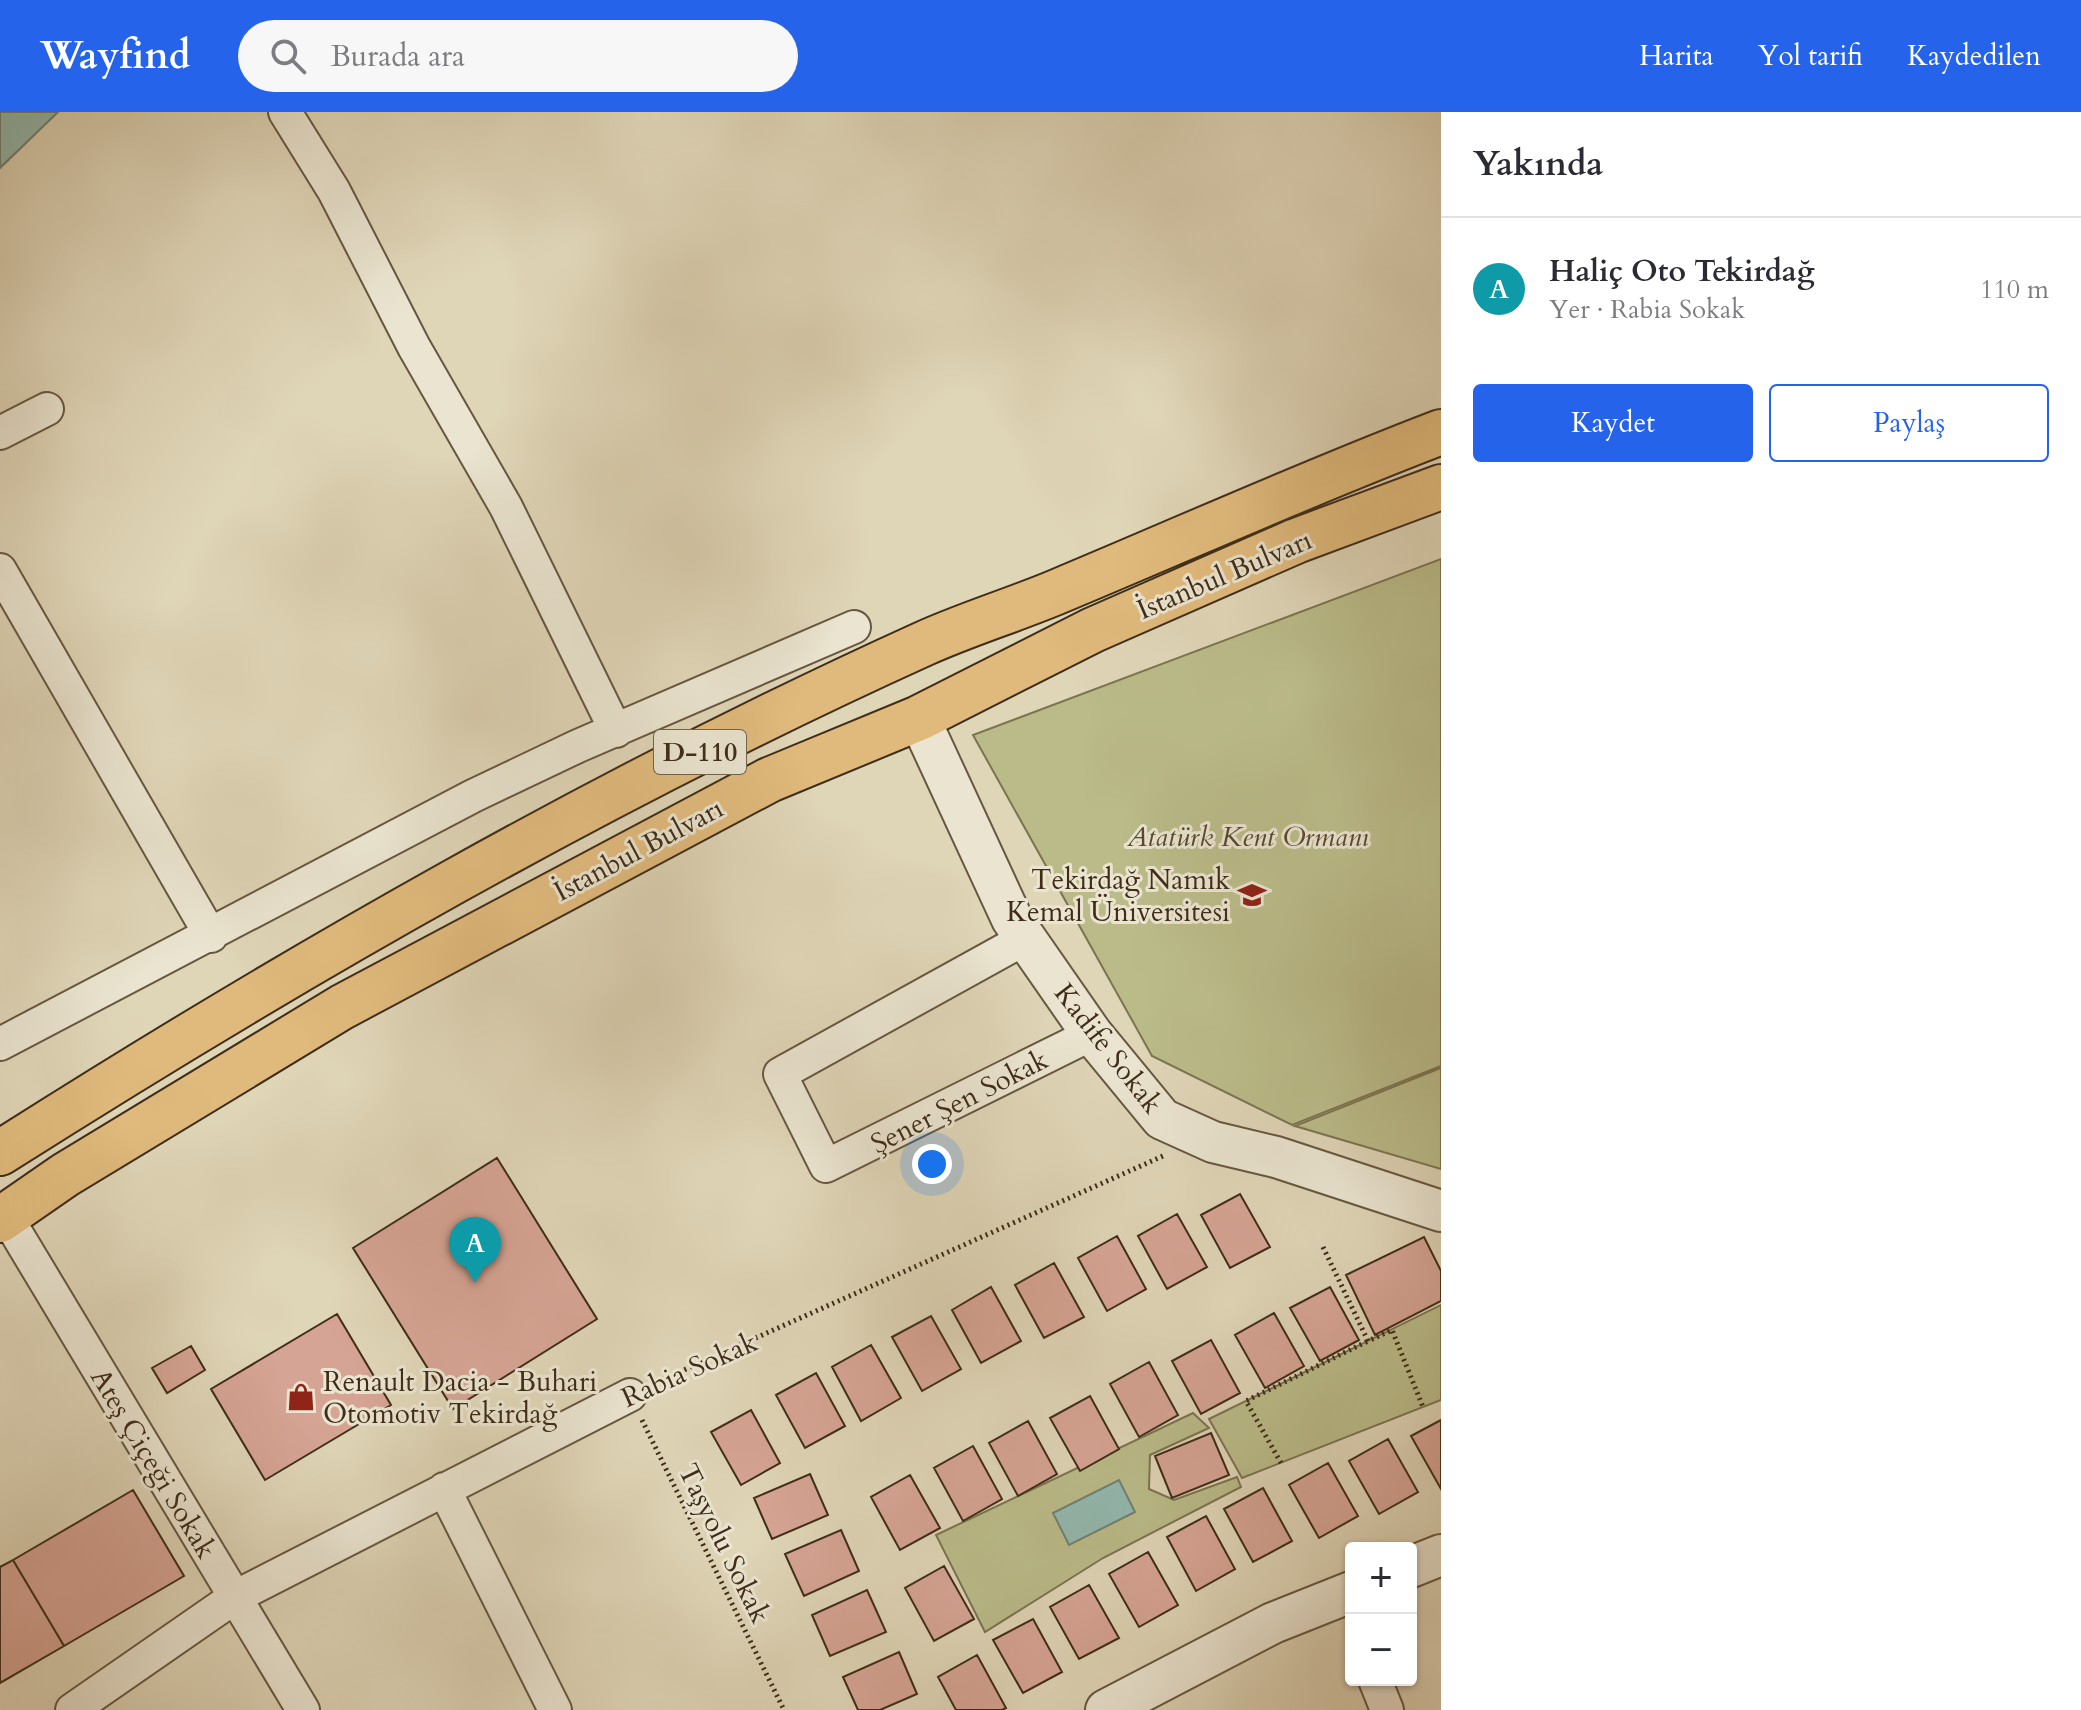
<!DOCTYPE html>
<html lang="tr">
<head>
<meta charset="utf-8">
<style>
	:root { --surface:#fff; --page:#f7f7f7; --text:#2b2b33; --muted:#7c7c81; --line:#e1e1e2; --accent:#2563eb }
	body { margin:0; font-family:Cardo,serif; background:var(--page); color:var(--text) }
	.controls { position:absolute; right:24px; bottom:24px; display:grid; overflow:hidden; border-radius:8px; box-shadow:0 2px 6px #0004 }
	.controls button { width:72px; height:72px; display:grid; place-items:center; padding:0; border:0; border-bottom:2px solid var(--line); background:var(--surface); color:var(--text); font:40px sans-serif }
	.you { position:absolute; left:932px; top:1052px; width:28px; height:28px; margin:-20px; border:6px solid #fff; border-radius:50%; background:#1a73e8; box-shadow:0 0 0 12px #1a73e833 }
	.badge { display:grid; place-items:center; width:52px; height:52px; border-radius:50%; background:var(--accent); color:#fff; font-size:26px; font-weight:700 }
	.pin { position:absolute; translate:-50% -66px; filter:drop-shadow(0 2px 4px #0008) }
	.pin::after { content:''; position:absolute; top:42px; width:28px; height:24px; background:inherit; clip-path:polygon(0 0,100% 0,50% 100%) }
	.list { margin:0; padding:0; list-style:none }
	h2 { display:flex; justify-content:space-between; align-items:center; height:104px; margin:0; padding:0 32px; font-size:34px }
	h2 small { font-size:26px; font-weight:400; color:var(--muted) }
	.list li { display:grid; grid-template-columns:52px 1fr auto; gap:24px; align-items:center; box-sizing:border-box; height:144px; padding:0 32px; border-top:2px solid var(--line) }
	.list b { display:block; font-size:30px; white-space:nowrap }
	.list p { margin:0; font-size:26px; white-space:nowrap; color:var(--muted) }
	.list em { font-size:26px; font-style:normal; color:var(--muted) }
	.actions { display:flex; gap:16px; padding:24px 32px }
	.actions a { flex:1; padding:18px 0; border:2px solid var(--accent); border-radius:8px; text-align:center; font-size:28px; color:var(--accent) }
	.actions .main { background:var(--accent); color:#fff }
	.icon { flex:none; width:44px; height:44px; fill:none; stroke:currentColor; stroke-width:2; stroke-linecap:round; stroke-linejoin:round }
	.map { position:relative; flex:none; width:1441px; height:1598px; overflow:hidden }
	header { display:flex; align-items:center; gap:48px; box-sizing:border-box; height:112px; padding:0 40px; background:var(--accent); color:#fff }
	header strong { font-size:38px }
	nav { display:flex; gap:44px; margin-inline-start:auto; font-size:28px }
	.search { width:560px; height:72px; background:var(--page); display:flex; align-items:center; gap:20px; box-sizing:border-box; padding:0 28px; border-radius:44px; color:var(--muted); font-size:30px }
	main { display:flex }
	aside { flex:1; background:var(--surface) }
	.map>svg:first-child { display:block }
	.green { fill:#babb89; stroke:#7c7451; stroke-width:2 }
	.water { fill:#93b9af; stroke:#718173; stroke-width:2 }
	.building { fill:#d6a494; stroke:#3f2d19; stroke-width:2 }
	.lines { fill:none; stroke-linecap:round; stroke-linejoin:round }
	.minor-casing { stroke:#675740; stroke-width:36 }
	.tertiary-casing { stroke:#675740; stroke-width:44 }
	.trunk-casing { stroke:#3f2d19; stroke-width:48 }
	.path { stroke:#3f2d19; stroke-width:5; stroke-dasharray:2 4; stroke-linecap:butt }
	.minor { stroke:#eae4d0; stroke-width:32 }
	.tertiary { stroke:#eae4d0; stroke-width:40 }
	.trunk { stroke:#e0ba7c; stroke-width:44 }
	.labels { text-anchor:middle; stroke-width:6; stroke-linejoin:round; paint-order:stroke }
	.shield { fill:#eae4d0; stroke:#726450; stroke-width:2 }
	.shield-label { font-size:26px; font-weight:bold; fill:#3f2d19 }
	.street-label { font-size:28px; fill:#3f2d19; stroke:#eae4d0 }
	.park-label { font-size:28px; font-style:italic; fill:#58492f; stroke:#eae4d0 }
	.poi-label { font-size:28px; fill:#3f2d19; stroke:#eae4d0; text-anchor:end }
</style>
</head>
<body>
<header>
<strong>Wayfind</strong>
<div class="search"><svg class="icon" aria-label="search" viewBox="0 0 24 24"><circle cx="10" cy="10" r="6"/><path d="M15 15l6 6"/></svg>Burada ara</div>
<nav><a>Harita</a><a>Yol tarifi</a><a>Kaydedilen</a></nav>
</header>
<main>
<div class="map">
<svg width="1441" height="1598" viewBox="0 0 1441 1598">
	<rect width="100%" height="100%" fill="#dfd5b7"/>
	<filter id="stains"><feTurbulence type="fractalNoise" baseFrequency=".0025" numOctaves="4"/><feColorMatrix values="0 0 0 0 .2 0 0 0 0 .09 0 0 0 0 .02 0 0 0 .5 -.17"/></filter>
	<radialGradient id="worn" r=".72"><stop offset=".6" stop-color="#630" stop-opacity="0"/><stop offset="1" stop-color="#630" stop-opacity=".3"/></radialGradient>
	<path class="green" d="M1441,447V954L1292,1013L1152,944L973,623Z
		M1441,956V1057L1295,1014Z
		M1441,1193V1288L1242,1366L1209,1307Z
		M1193,1301L1209,1316L1150,1343L1149,1377L1174,1388L1237,1365L1241,1375L1103,1446L985,1520L936,1423Z"/>
	<path class="water" d="M0,0H58L0,56Z
		M1119,1368L1135,1400L1069,1433L1053,1401Z"/>
	<path class="building" d="M497,1046L597,1207L453,1297L353,1136Z
		M1240,1082L1270,1135L1230,1156L1201,1103Z
		M1177,1102L1207,1155L1167,1177L1138,1124Z
		M1117,1124L1146,1177L1107,1199L1078,1146Z
		M1424,1125L1441,1159V1189L1375,1223L1346,1163Z
		M1054,1151L1084,1205L1044,1226L1015,1173Z
		M991,1175L1021,1229L981,1251L952,1198Z
		M1330,1175L1359,1228L1320,1249L1290,1196Z
		M1274,1201L1304,1254L1265,1276L1235,1223Z
		M337,1202L391,1293L265,1368L211,1277Z
		M931,1204L961,1257L922,1279L892,1225Z
		M1211,1228L1240,1281L1201,1302L1172,1249Z
		M871,1233L901,1286L861,1309L832,1255Z
		M191,1234L205,1258L167,1281L152,1256Z
		M1149,1250L1178,1303L1139,1325L1110,1272Z
		M816,1261L845,1314L805,1336L776,1283Z
		M1090,1284L1119,1337L1080,1359L1050,1306Z
		M751,1298L780,1351L741,1373L711,1320Z
		M1441,1308V1377L1411,1324Z
		M1028,1309L1057,1362L1018,1384L989,1331Z
		M1211,1321L1229,1363L1172,1386L1155,1344Z
		M1388,1327L1418,1380L1379,1402L1349,1349Z
		M973,1334L1002,1387L963,1409L934,1356Z
		M1328,1351L1358,1404L1319,1426L1289,1373Z
		M810,1362L828,1403L772,1427L754,1386Z
		M910,1363L940,1416L900,1438L871,1385Z
		M1263,1376L1292,1429L1253,1450L1224,1397Z
		M133,1378L184,1464L64,1534L13,1448Z
		M1206,1404L1235,1457L1196,1479L1167,1425Z
		M841,1418L859,1459L804,1484L785,1442Z
		M1148,1440L1178,1493L1139,1515L1109,1462Z
		M13,1448L64,1534L0,1571V1455Z
		M944,1454L974,1507L934,1529L905,1476Z
		M1089,1473L1119,1526L1079,1547L1050,1495Z
		M867,1478L886,1520L830,1544L812,1503Z
		M1033,1507L1062,1560L1023,1581L993,1528Z
		M899,1540L917,1582L880,1598H858L843,1565Z
		M977,1543L1006,1596L1002,1598H956L938,1565Z"/>
	<g class="lines">
		<defs>
			<path id="minor" d="M285,0L334,79L414,235L506,395L616,619
				M0,321L47,297
				M0,458L211,824
				M1026,826L780,962L826,1054L1092,922
				M0,932L473,684L578,634L854,515
				M6,1104L303,1598
				M444,1377L555,1598
				M1375,1568L1387,1598
				M72,1598L235,1485L630,1283"/>
			<path id="tertiary" d="M919,606L1012,807L1092,922L1162,1007L1213,1030L1276,1045L1441,1099
				M1411,1455L1441,1443
				M1106,1598L1273,1511L1351,1480"/>
			<path id="trunk" d="M0,1041C296,853 603,677 923,532C967,512 1014,498 1059,479C1186,426 1312,369 1441,320
				M0,1108L65,1063L342,895L769,668L919,606L1093,518L1296,429L1441,375"/>
		</defs>
		<use href="#minor" class="minor-casing"/>
		<use href="#tertiary" class="tertiary-casing"/>
		<use href="#trunk" class="trunk-casing"/>
		<path class="path" d="M1323,1135L1368,1229L1392,1218L1423,1295
			M657,1270L1163,1044
			M642,1308L784,1598
			M1281,1351L1246,1289L1368,1229"/>
		<use href="#minor" class="minor"/>
		<use href="#tertiary" class="tertiary"/>
		<use href="#trunk" class="trunk"/>
	</g>
	<defs>
		<symbol id="university-bare" viewBox="-9 -9 18 18"><path d="M0-5L7-2L0 1L-7-2ZM-4 1L0 2.5L4 1V4Q0 6-4 4Z" fill="#8f2418" stroke="#eae4d0" stroke-width="2.5" paint-order="stroke"/></symbol>
		<symbol id="shop-bare" viewBox="-9 -9 18 18"><path d="M-5-2.5h2.3a2.7 3.5 0 0 1 5.4 0H5L5.5 6h-11ZM-1.5-2.5h3a1.5 2.3 0 0 0-3 0Z" fill="#8f2418" stroke="#eae4d0" stroke-width="2.5" paint-order="stroke"/></symbol>
	</defs>
	<g fill-rule="evenodd">
		<use href="#university-bare" x="1232" y="763" width="40" height="40"/>
		<use href="#shop-bare" x="281" y="1265" width="40" height="40"/>
	</g>
	<g class="labels">
		<rect class="shield" x="654" y="618" width="92" height="44" rx="6"/>
		<g class="shield-label">
			<text x="700" y="649">D-110</text>
		</g>
		<g class="street-label">
			<text transform="translate(1224 462) rotate(-23)" y="10">İstanbul Bulvarı</text>
			<text transform="translate(638 737) rotate(-28)" y="10">İstanbul Bulvarı</text>
			<text transform="translate(1109 936) rotate(52)" y="10">Kadife Sokak</text>
			<text transform="translate(959 989) rotate(-27)" y="10">Şener Şen Sokak</text>
			<text transform="translate(689 1257) rotate(-24)" y="10">Rabia Sokak</text>
			<text transform="translate(154 1351) rotate(59)" y="10">Ateş Çiçeği Sokak</text>
			<text transform="translate(725 1431) rotate(64)" y="10">Taşyolu Sokak</text>
		</g>
		<g class="park-label">
			<text x="1248" y="734">Atatürk Kent Ormanı</text>
		</g>
		<g class="poi-label">
			<text x="1230" y="777">Tekirdağ Namık<tspan x="1230" dy="32">Kemal Üniversitesi</tspan></text>
			<text x="323" y="1279" text-anchor="start">Renault Dacia - Buhari<tspan x="323" dy="32">Otomotiv Tekirdağ</tspan></text>
		</g>
	</g>
	<rect width="100%" height="100%" filter="url(#stains)"/>
	<rect width="100%" height="100%" fill="url(#worn)"/>
</svg>
<div class="controls">
<button>+</button>
<button>−</button>
</div>
<div class="you"></div>
<div class="pin badge" style="left:475px;top:1171px;background:#0f9aa8">A</div>
</div>
<aside>
<h2>Yakında<small></small></h2>
<ul class="list">
<li><span class="badge" style="background:#0f9aa8">A</span><div><b>Haliç Oto Tekirdağ</b><p>Yer · Rabia Sokak</p></div><em>110 m</em></li>
</ul>
<div class="actions"><a class="main">Kaydet</a><a>Paylaş</a></div>
</aside>
</main>
</body>
</html>
